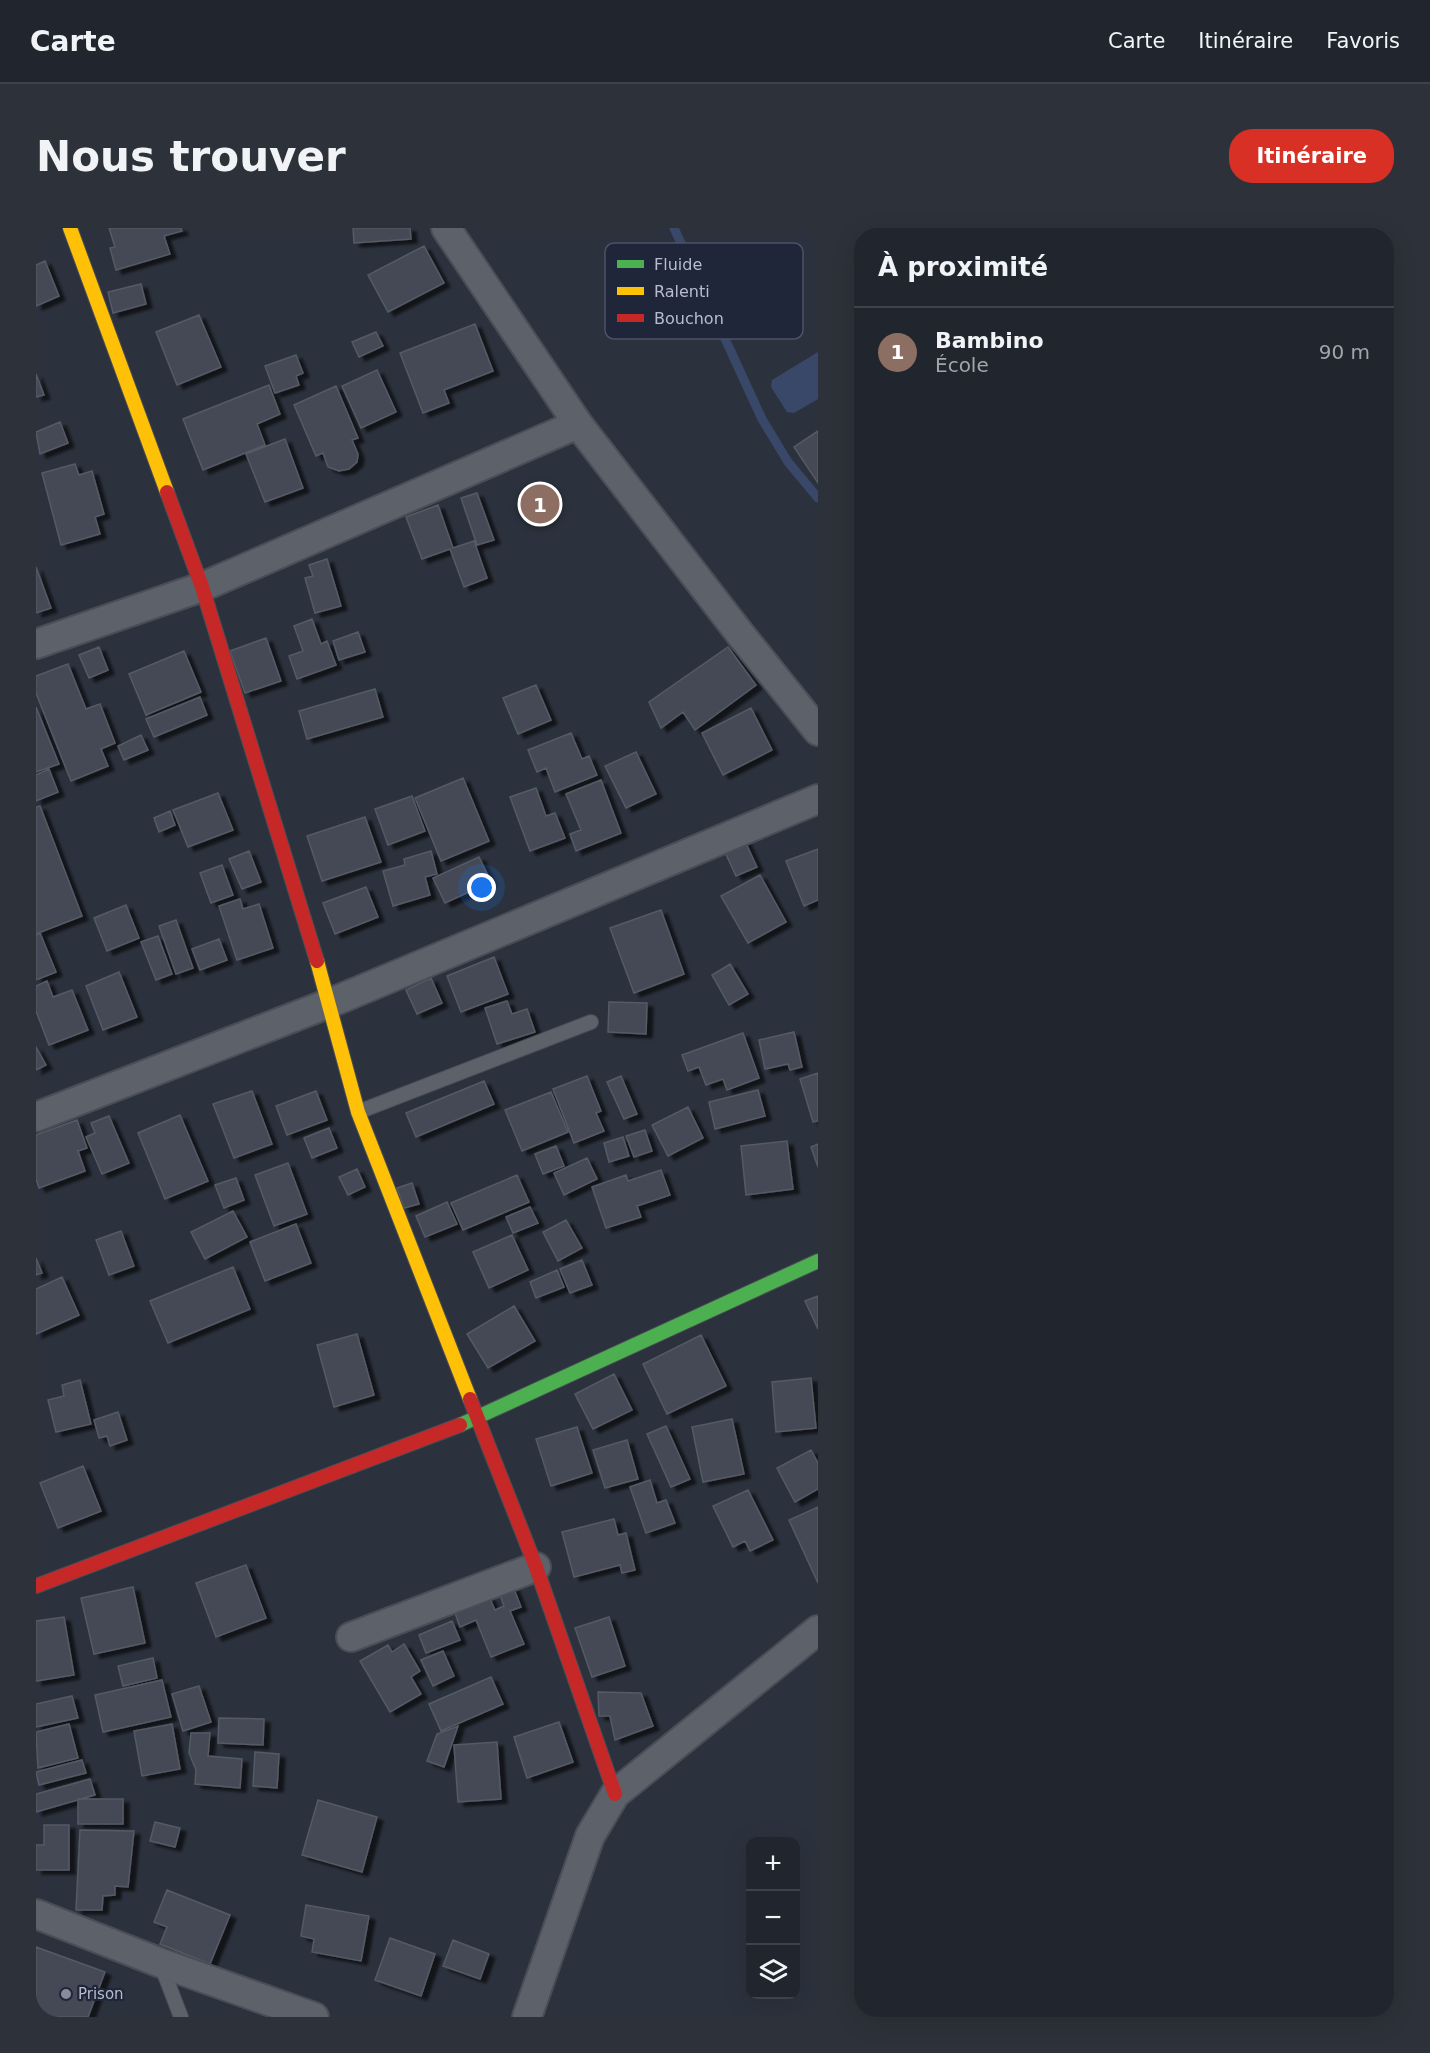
<!DOCTYPE html>
<html lang="fr">
<head>
<meta charset="utf-8">
<style>
	:root { --surface:#21262e; --page:#2d323a; --text:#f1f3f6; --muted:#a2a5aa; --line:#3e434a; --accent:#d93025 }
	body { margin:0; font-family:"DejaVu Sans",sans-serif; background:var(--page); color:var(--text) }
	.controls { position:absolute; right:18px; bottom:18px; display:grid; overflow:hidden; border-radius:12px; box-shadow:0 6px 24px #0002 }
	.controls button { width:54px; height:54px; display:grid; place-items:center; padding:0; border:0; border-bottom:2px solid var(--line); background:var(--surface); color:var(--text); font:30px sans-serif }
	.you { position:absolute; left:446px; top:660px; width:21px; height:21px; margin:-15px; border:4px solid #fff; border-radius:50%; background:#1a73e8; box-shadow:0 0 0 9px #1a73e833 }
	.badge { display:grid; place-items:center; width:39px; height:39px; border-radius:50%; background:var(--accent); color:#fff; font-size:20px; font-weight:700 }
	.pin { position:absolute; translate:-50% -50%; border:3px solid #fff; box-shadow:0 2px 6px #0006 }
	.list { margin:0; padding:0; list-style:none }
	h2 { display:flex; justify-content:space-between; align-items:center; height:78px; margin:0; padding:0 24px; font-size:26px }
	h2 small { font-size:20px; font-weight:400; color:var(--muted) }
	.list li { display:grid; grid-template-columns:39px 1fr auto; gap:18px; align-items:center; box-sizing:border-box; height:90px; padding:0 24px; border-top:2px solid var(--line) }
	.list b { display:block; font-size:22px; white-space:nowrap }
	.list p { margin:0; font-size:20px; white-space:nowrap; color:var(--muted) }
	.list em { font-size:20px; font-style:normal; color:var(--muted) }
	.icon { flex:none; width:33px; height:33px; fill:none; stroke:currentColor; stroke-width:2; stroke-linecap:round; stroke-linejoin:round }
	.map { position:relative; flex:none; width:782px; height:1789px; overflow:hidden; border-radius:24px }
	header { display:flex; align-items:center; gap:36px; box-sizing:border-box; height:84px; padding:0 30px; background:var(--surface); border-bottom:2px solid var(--line) }
	header strong { font-size:28px }
	nav { display:flex; gap:33px; margin-inline-start:auto; font-size:21px }
	.intro { display:flex; align-items:center; justify-content:space-between; box-sizing:border-box; height:144px; padding:0 36px }
	h1 { margin:0; font-size:42px }
	.button { padding:15px 27px; border-radius:24px; background:var(--accent); color:#fff; font-size:21px; font-weight:700 }
	main { display:flex; gap:36px; padding:0 36px }
	aside { flex:1; background:var(--surface); border-radius:24px; box-shadow:0 6px 24px #0002 }
	.map>svg:first-child { display:block }
	.water { fill:#394869 }
	.lines { fill:none; stroke-linecap:round; stroke-linejoin:round }
	.stream { stroke:#394869; stroke-width:9 }
	.building { fill:#454a54; stroke:#545a65; stroke-width:1.5; filter:url(#shadow) }
	.lane-casing { stroke:#494d55; stroke-width:16 }
	.street-casing { stroke:#494d55; stroke-width:32 }
	.fast-casing { stroke:#494d55; stroke-width:16 }
	.slow-casing { stroke:#494d55; stroke-width:16 }
	.jam-casing { stroke:#494d55; stroke-width:16 }
	.lane { stroke:#5d616a; stroke-width:14 }
	.street { stroke:#5d616a; stroke-width:28 }
	.fast { stroke:#4caf50; stroke-width:14 }
	.slow { stroke:#ffc107; stroke-width:14 }
	.jam { stroke:#c62828; stroke-width:14 }
	.poi-dot { fill:#868c9b; stroke:#1f2639; stroke-width:2 }
	.labels { text-anchor:middle; stroke-width:4.5; stroke-linejoin:round; paint-order:stroke }
	.poi-label { font-size:15px; fill:#b7bdcd; stroke:#1f2639; text-anchor:start }
	.key { fill:#1f2639; stroke:#4d5365; stroke-width:1.5 }
	.key-label { font-size:16px; fill:#b7bdcd }
</style>
</head>
<body>
<header>
<strong>Carte</strong>
<nav><a>Carte</a><a>Itinéraire</a><a>Favoris</a></nav>
</header>
<div class="intro"><h1>Nous trouver</h1><a class="button">Itinéraire</a></div>
<main>
<div class="map">
<svg width="782" height="1789" viewBox="0 0 782 1789">
	<defs>
		<filter id="shadow"><feDropShadow dx="6" dy="4" stdDeviation="1.5" flood-color="#0009"/></filter>
	</defs>
	<rect width="100%" height="100%" fill="#2c323d"/>
	<path class="water" d="M782,124V171L758,185L751,184L735,159L736,152Z"/>
	<g class="lines">
		<path class="stream" d="M638,0L726,191L752,234L782,270"/>
	</g>
	<path class="building" d="M73,0H145L146,3L128,8L134,26L80,42L74,20L79,19Z
		M317,0H374L375,11L318,15Z
		M388,18L408,55L352,84L332,47Z
		M9,33L23,68L0,78V37Z
		M105,56L110,76L77,85L72,64Z
		M163,87L185,139L141,157L120,104Z
		M439,96L457,143L408,162L413,175L387,185L364,125Z
		M340,104L347,118L323,129L316,114Z
		M260,127L267,145L260,148L263,157L239,165L229,138Z
		M341,142L360,184L325,200L306,158Z
		M0,146L8,167L0,169Z
		M233,157L244,186L221,196L229,217L167,242L147,191Z
		M300,158L322,210L316,212L322,226L321,234L313,241L303,243L292,239L287,225L280,228L258,177Z
		M24,194L32,215L4,226L0,204Z
		M782,203V255L758,219Z
		M249,211L267,260L229,274L210,226Z
		M39,236L43,247L56,243L68,286L59,289L64,306L25,317L6,245Z
		M441,265L458,312L441,317L425,270Z
		M402,277L417,320L438,313L451,350L428,359L414,321L386,331L370,289Z
		M291,331L305,378L279,385L269,350L277,348L273,337Z
		M0,339L15,380L0,385Z
		M276,391L285,416L291,413L300,437L261,451L253,428L267,423L258,398Z
		M322,404L329,424L303,432L297,413Z
		M230,410L245,453L209,465L194,423Z
		M63,419L72,442L53,450L43,427Z
		M692,419L720,457L659,502L647,484L625,500L613,474Z
		M148,423L165,464L110,487L93,446Z
		M32,436L50,481L64,476L79,515L65,521L72,538L35,553L0,465V448Z
		M500,457L515,492L482,506L467,470Z
		M339,461L347,489L271,511L263,483Z
		M164,469L171,487L118,509L110,491Z
		M0,479L23,536L0,544Z
		M715,480L736,522L687,547L666,505Z
		M535,505L546,531L553,528L561,547L519,564L510,540L501,544L492,522Z
		M105,507L112,522L88,532L82,518Z
		M600,524L620,566L590,580L569,538Z
		M13,541L22,564L0,573V547Z
		M427,550L453,613L405,633L379,570Z
		M565,552L585,605L540,623L534,606L545,602L530,566Z
		M500,560L510,588L519,585L529,610L494,623L474,569Z
		M182,565L197,602L152,619L137,582Z
		M376,568L389,603L352,617L339,581Z
		M4,578L46,688L0,706V579Z
		M134,583L139,597L123,604L118,590Z
		M329,589L345,634L286,653L271,608Z
		M708,611L721,639L700,648L687,620Z
		M782,621V672L768,678L750,633Z
		M213,623L225,654L206,661L193,631Z
		M395,623L401,646L389,649L394,667L357,678L347,643L369,637L368,631Z
		M443,629L455,654L409,675L397,650Z
		M186,637L197,667L175,675L164,645Z
		M724,647L750,694L712,715L685,668Z
		M330,659L342,689L299,706L287,675Z
		M204,671L207,681L223,676L237,720L201,732L183,678Z
		M90,677L103,710L71,723L58,690Z
		M625,682L648,746L598,765L574,700Z
		M140,692L157,740L140,746L123,698Z
		M4,705L20,744L0,752V707Z
		M122,708L136,746L120,752L105,714Z
		M183,711L191,732L164,742L156,721Z
		M458,729L472,766L425,784L411,748Z
		M694,736L712,766L693,777L676,747Z
		M83,744L101,789L67,802L50,758Z
		M395,750L406,775L381,786L370,762Z
		M11,753L17,769L36,762L52,802L13,817L0,783V758Z
		M471,773L476,786L491,781L499,804L461,816L449,780Z
		M573,774L611,775L610,806L572,804Z
		M758,804L766,839L754,842L752,836L729,841L723,812Z
		M707,805L723,850L691,862L687,851L670,857L663,839L652,843L646,827Z
		M0,819L10,837L0,842Z
		M782,845V893L777,894L764,851Z
		M551,848L565,883L560,885L568,903L538,915L517,861Z
		M585,848L601,886L588,891L571,854Z
		M448,853L458,876L380,909L370,885Z
		M722,862L729,888L679,901L673,874Z
		M216,863L236,916L198,930L177,876Z
		M280,863L291,892L251,907L240,878Z
		M515,864L532,904L486,923L469,882Z
		M652,879L667,910L632,928L616,897Z
		M144,887L172,953L129,971L102,905Z
		M73,888L93,935L66,946L50,909L59,905L55,895Z
		M41,892L51,920L42,923L49,943L3,960L0,951V907Z
		M293,900L301,920L276,930L268,910Z
		M609,902L616,923L598,929L590,908Z
		M587,909L593,928L573,934L568,915Z
		M751,913L757,961L710,967L705,918Z
		M782,916V939L775,919Z
		M520,918L528,938L507,946L499,926Z
		M551,930L561,951L528,967L518,945Z
		M252,935L271,986L238,998L219,947Z
		M321,941L329,959L312,967L303,949Z
		M625,942L634,967L601,978L605,989L570,1000L556,959L590,947L592,953Z
		M481,947L493,974L427,1002L415,975Z
		M200,950L208,972L188,980L179,957Z
		M376,955L383,976L368,980L361,960Z
		M411,974L421,996L389,1009L380,988Z
		M494,979L502,995L477,1005L470,989Z
		M197,983L211,1009L169,1031L155,1004Z
		M530,992L546,1020L522,1033L507,1004Z
		M260,996L275,1035L229,1053L214,1014Z
		M85,1003L98,1038L73,1047L60,1012Z
		M476,1007L492,1042L453,1060L437,1024Z
		M0,1030L6,1045L0,1047Z
		M546,1032L556,1057L534,1065L524,1041Z
		M197,1039L214,1081L132,1115L114,1073Z
		M521,1042L528,1059L500,1070L494,1054Z
		M26,1049L43,1087L0,1106V1061Z
		M782,1068V1101L769,1073Z
		M478,1078L499,1113L452,1140L431,1106Z
		M321,1106L338,1167L298,1179L281,1117Z
		M665,1107L690,1158L631,1186L607,1136Z
		M578,1146L596,1182L557,1201L539,1166Z
		M775,1150L780,1200L740,1204L736,1154Z
		M44,1152L55,1196L20,1204L12,1172L28,1168L26,1157Z
		M82,1184L91,1212L74,1218L71,1208L63,1210L58,1192Z
		M696,1191L708,1246L667,1254L656,1199Z
		M630,1198L654,1251L635,1259L611,1206Z
		M541,1199L556,1245L515,1258L500,1211Z
		M591,1212L602,1251L569,1260L557,1222Z
		M775,1222L782,1235V1261L759,1274L741,1240Z
		M47,1238L65,1283L22,1300L4,1255Z
		M614,1252L621,1275L630,1272L639,1295L610,1305L594,1259Z
		M712,1262L737,1312L714,1323L709,1313L697,1319L677,1278Z
		M782,1279V1355L753,1292Z
		M578,1291L582,1307L590,1305L599,1342L586,1345L584,1337L538,1349L526,1304Z
		M210,1337L230,1390L180,1409L160,1355Z
		M476,1356L485,1379L474,1383L488,1416L455,1429L440,1392L424,1399L418,1382L453,1369L459,1382L468,1378L462,1362Z
		M97,1359L109,1415L58,1426L45,1370Z
		M28,1389L38,1447L0,1453V1393Z
		M573,1389L589,1438L556,1449L539,1400Z
		M416,1393L424,1412L390,1425L383,1407Z
		M368,1416L384,1443L375,1449L385,1466L354,1484L324,1433L352,1417L356,1424Z
		M407,1423L418,1448L397,1458L385,1432Z
		M117,1430L121,1450L87,1458L82,1438Z
		M455,1449L467,1476L405,1503L393,1476Z
		M126,1452L135,1489L67,1504L59,1467Z
		M163,1458L175,1494L147,1503L136,1466Z
		M562,1464L605,1465L617,1498L579,1512L574,1488H563Z
		M36,1468L42,1490L0,1499V1476Z
		M183,1490L228,1491L227,1517L182,1515Z
		M523,1494L537,1534L491,1550L478,1509Z
		M33,1496L42,1530L2,1540L0,1504Z
		M136,1496L144,1541L106,1548L98,1503Z
		M422,1498L408,1539L391,1533L401,1506Z
		M155,1505H174L172,1528L206,1531L204,1560L159,1556L160,1542L153,1525Z
		M461,1514L465,1571L422,1574L418,1517Z
		M219,1524L243,1526L241,1560L217,1558Z
		M46,1532L50,1545L3,1557L0,1544Z
		M54,1551L59,1567L0,1584V1566Z
		M42,1571H87V1596H42Z
		M282,1572L341,1589L326,1644L266,1627Z
		M119,1594L144,1600L139,1619L114,1613Z
		M8,1597H33V1642H0V1617H8Z
		M44,1602L98,1603L92,1659L79,1658V1667L67,1668L66,1682H40Z
		M131,1662L194,1687L174,1736L124,1716L131,1699L118,1694Z
		M270,1677L333,1688L325,1733L276,1724L278,1711L265,1708Z
		M354,1710L399,1726L385,1768L339,1752Z
		M417,1712L453,1726L444,1751L407,1738Z
		M0,1719L69,1744L52,1789H0Z"/>
	<g class="lines">
		<defs>
			<path id="lane" d="M322,884L555,794
				M125,1737L145,1789"/>
			<path id="street" d="M410,0L542,196L705,407L782,503
				M0,416L166,359L542,196
				M0,889L294,775L782,571
				M315,1409L500,1339
				M0,1686L125,1735L278,1789
				M491,1789L554,1608L579,1566L782,1402"/>
			<path id="fast" d="M424,1197L782,1033"/>
			<path id="slow" d="M34,0L131,264
				M281,733L322,884L434,1171"/>
			<path id="jam" d="M131,264L166,359L281,733
				M434,1171L500,1339L579,1566
				M0,1358L424,1197"/>
		</defs>
		<use href="#lane" class="lane-casing"/>
		<use href="#street" class="street-casing"/>
		<use href="#fast" class="fast-casing"/>
		<use href="#slow" class="slow-casing"/>
		<use href="#jam" class="jam-casing"/>
		<use href="#lane" class="lane"/>
		<use href="#street" class="street"/>
		<use href="#fast" class="fast"/>
		<use href="#slow" class="slow"/>
		<use href="#jam" class="jam"/>
	</g>
	<circle class="poi-dot" cx="30" cy="1766" r="6"/>
	<g class="labels">
		<g class="poi-label">
			<text x="42" y="1771">Prison</text>
		</g>
	</g>
	<rect x="569" y="15" width="198" height="96" rx="9" class="key"/>
	<rect x="581" y="32" width="27" height="8" fill="#4caf50"/>
	<rect x="581" y="59" width="27" height="8" fill="#ffc107"/>
	<rect x="581" y="86" width="27" height="8" fill="#c62828"/>
	<g class="key-label">
		<text x="618" y="42">Fluide</text>
		<text x="618" y="69">Ralenti</text>
		<text x="618" y="96">Bouchon</text>
	</g>
</svg>
<div class="controls">
<button>+</button>
<button>−</button>
<button><svg class="icon" aria-label="layers" viewBox="0 0 24 24"><path d="M12 4l9 5-9 5-9-5zM3 14l9 5 9-5"/></svg></button>
</div>
<div class="you"></div>
<div class="pin badge" style="left:504px;top:276px;background:#8d6e63">1</div>
</div>
<aside>
<h2>À proximité<small></small></h2>
<ul class="list">
<li><span class="badge" style="background:#8d6e63">1</span><div><b>Bambino</b><p>École</p></div><em>90 m</em></li>
</ul>
</aside>
</main>
</body>
</html>
